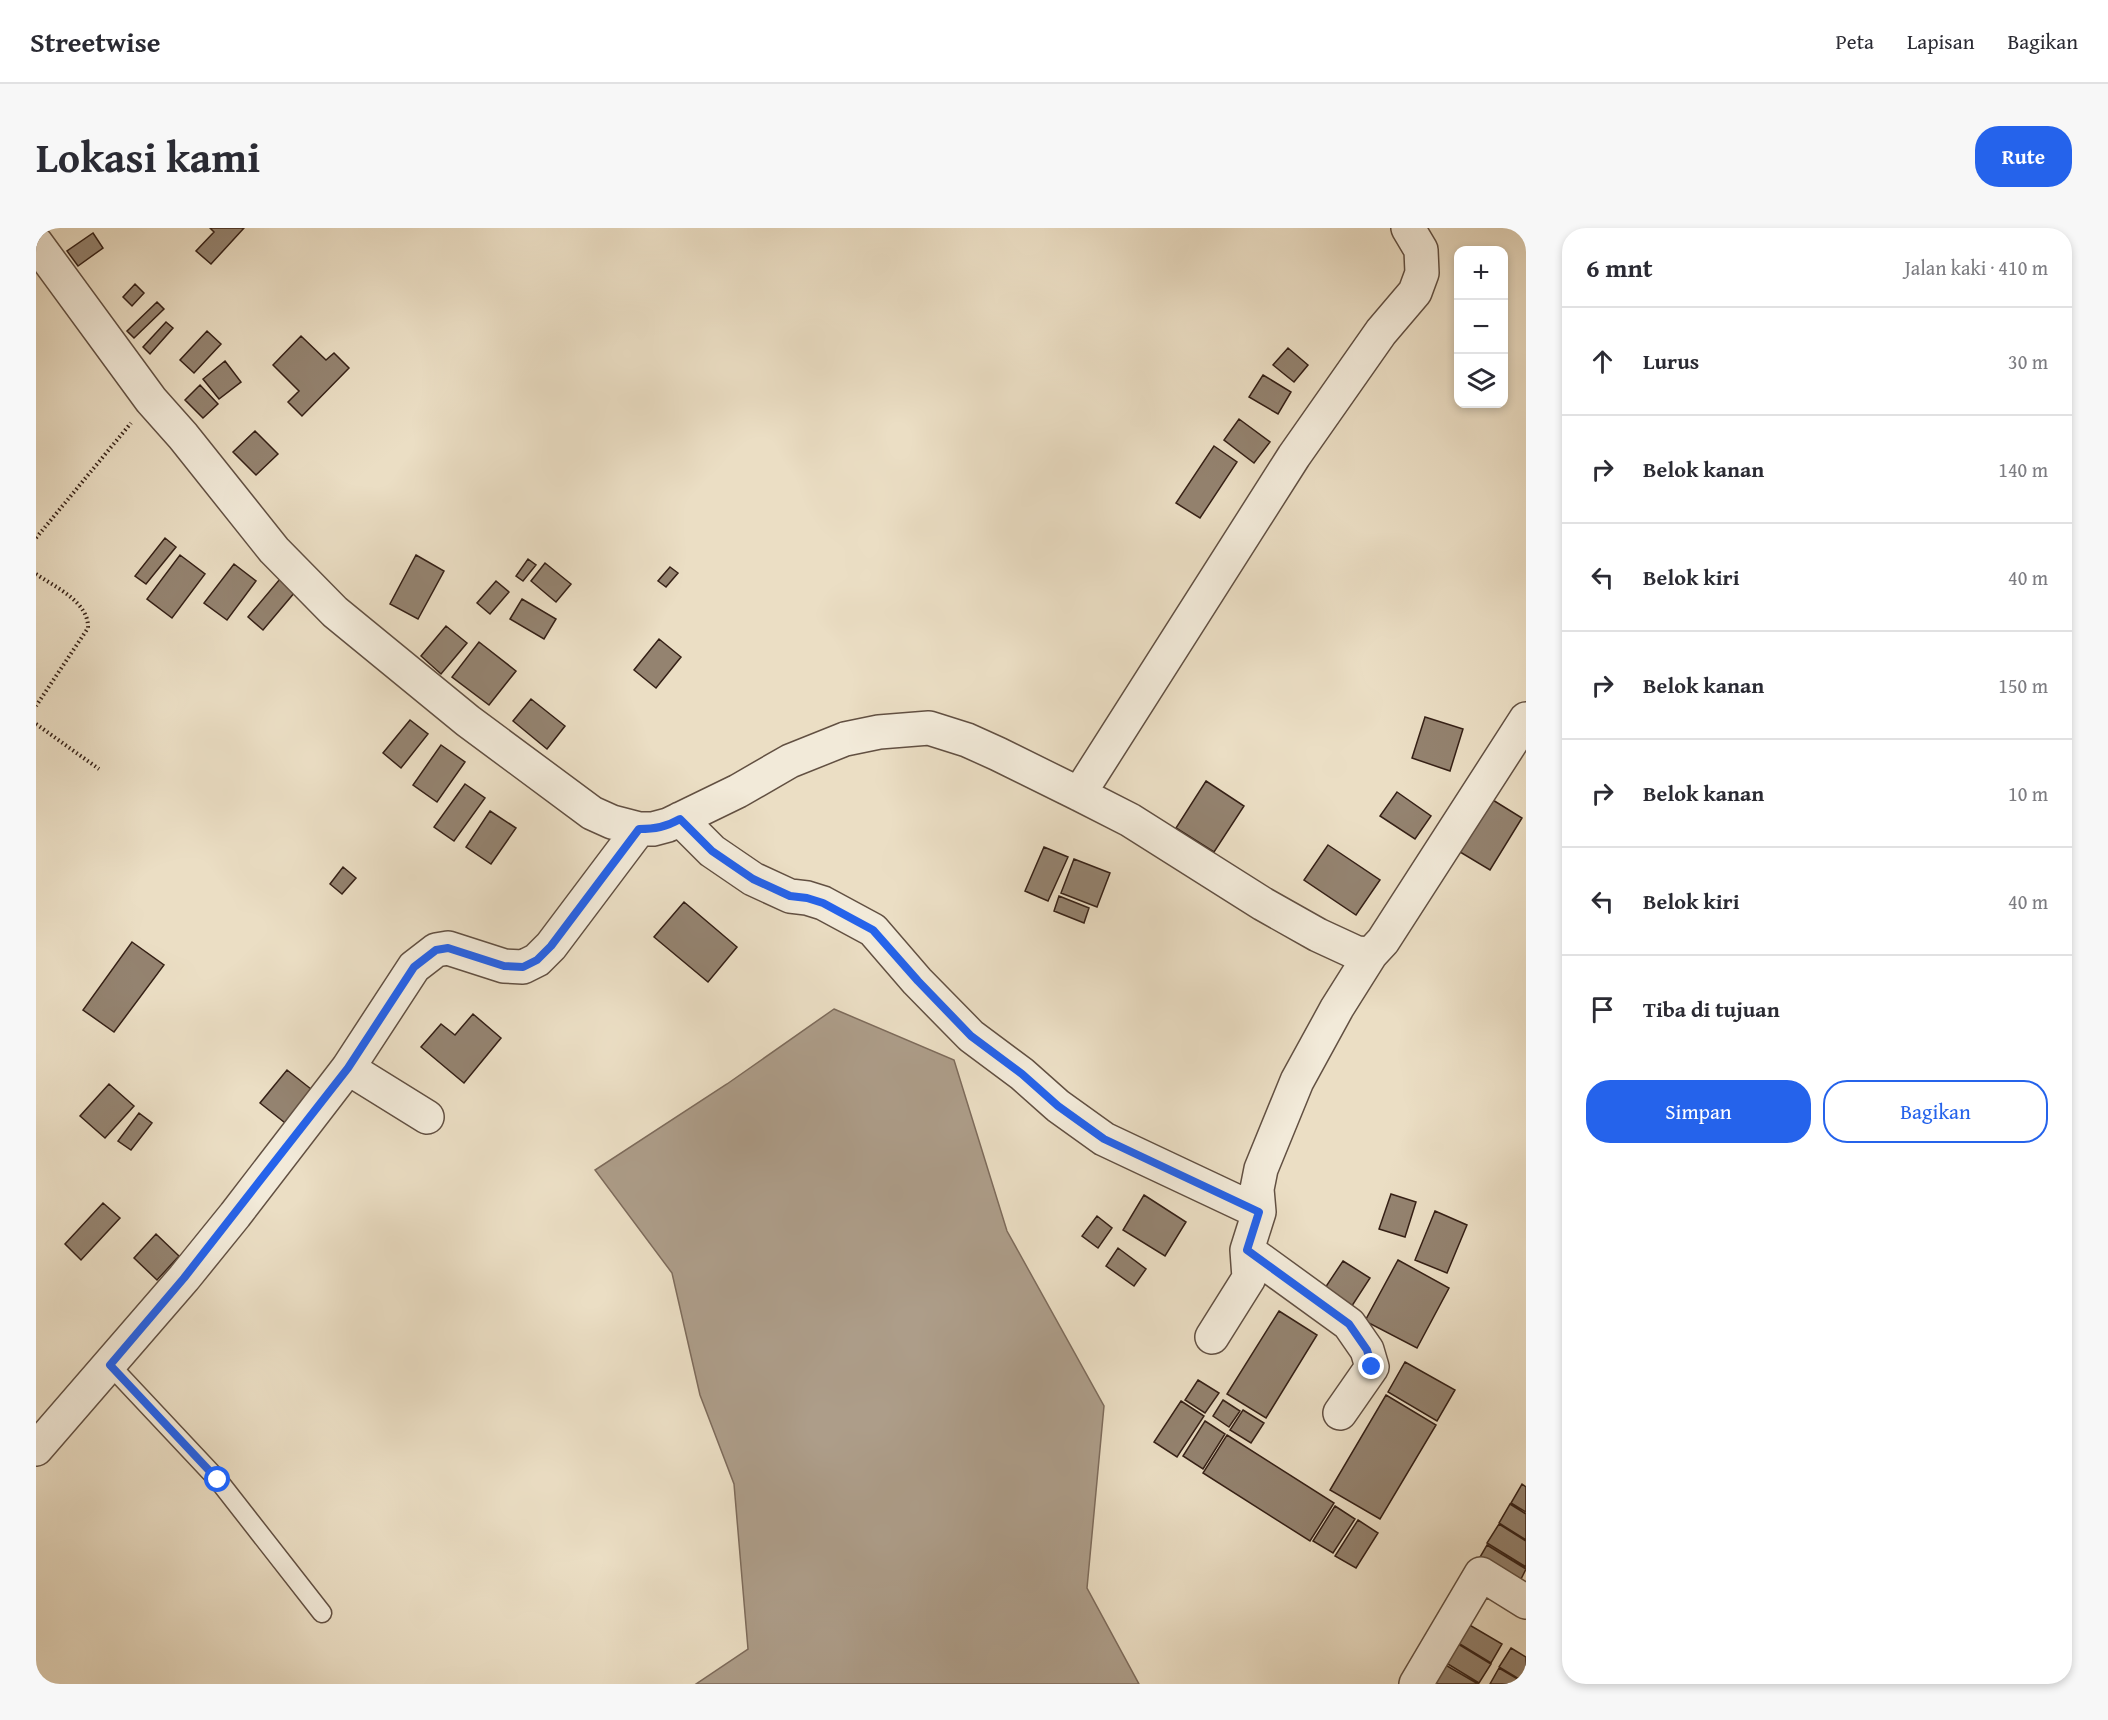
<!DOCTYPE html>
<html lang="id">
<head>
<meta charset="utf-8">
<style>
	:root { --surface:#fff; --page:#f7f7f7; --text:#2b2b33; --muted:#7c7c81; --line:#e1e1e2; --accent:#2563eb }
	body { margin:0; font-family:"Gentium Book Plus",serif; background:var(--page); color:var(--text) }
	.controls { position:absolute; right:18px; top:18px; display:grid; overflow:hidden; border-radius:12px; box-shadow:0 3px 9px #0003 }
	.controls button { width:54px; height:54px; display:grid; place-items:center; padding:0; border:0; border-bottom:2px solid var(--line); background:var(--surface); color:var(--text); font:30px sans-serif }
	.stop { position:absolute; width:18px; height:18px; margin:-14px; border:4px solid #2563eb; border-radius:50%; background:#fff }
	.stop.end { background:#2563eb; border-color:#fff; box-shadow:0 2px 6px #0008 }
	.list { margin:0; padding:0; list-style:none }
	h2 { display:flex; justify-content:space-between; align-items:center; height:78px; margin:0; padding:0 24px; font-size:26px }
	h2 small { font-size:20px; font-weight:400; color:var(--muted) }
	.list li { display:grid; grid-template-columns:39px 1fr auto; gap:18px; align-items:center; box-sizing:border-box; height:108px; padding:0 24px; border-top:2px solid var(--line) }
	.list b { display:block; font-size:22px; white-space:nowrap }
	.list em { font-size:20px; font-style:normal; color:var(--muted) }
	.actions { display:flex; gap:12px; padding:18px 24px }
	.actions a { flex:1; padding:14px 0; border:2px solid var(--accent); border-radius:24px; text-align:center; font-size:21px; color:var(--accent) }
	.actions .main { background:var(--accent); color:#fff }
	.icon { flex:none; width:33px; height:33px; fill:none; stroke:currentColor; stroke-width:2; stroke-linecap:round; stroke-linejoin:round }
	.map { position:relative; flex:none; width:1490px; height:1456px; overflow:hidden; border-radius:24px }
	header { display:flex; align-items:center; gap:36px; box-sizing:border-box; height:84px; padding:0 30px; background:var(--surface); border-bottom:2px solid var(--line) }
	header strong { font-size:28px }
	nav { display:flex; gap:33px; margin-inline-start:auto; font-size:21px }
	.intro { display:flex; align-items:center; justify-content:space-between; box-sizing:border-box; height:144px; padding:0 36px }
	h1 { margin:0; font-size:42px }
	.button { padding:15px 27px; border-radius:24px; background:var(--accent); color:#fff; font-size:21px; font-weight:700 }
	main { display:flex; gap:36px; padding:0 36px }
	aside { flex:1; background:var(--surface); border-radius:24px; box-shadow:0 3px 9px #0003 }
	.map>svg:first-child { display:block }
	.water { fill:#ad9d89; stroke:#7d6b5b; stroke-width:1.5 }
	.building { fill:#948370; stroke:#352016; stroke-width:1.5 }
	.lines { fill:none; stroke-linecap:round; stroke-linejoin:round }
	.lane-casing { stroke:#625042; stroke-width:21 }
	.street-casing { stroke:#625042; stroke-width:36 }
	.path { stroke:#352016; stroke-width:4; stroke-dasharray:1.5 3; stroke-linecap:butt }
	.lane { stroke:#f2ead9; stroke-width:18 }
	.street { stroke:#f2ead9; stroke-width:33 }
	.route { stroke:#2563eb; stroke-width:8 }
</style>
</head>
<body>
<header>
<strong>Streetwise</strong>
<nav><a>Peta</a><a>Lapisan</a><a>Bagikan</a></nav>
</header>
<div class="intro"><h1>Lokasi kami</h1><a class="button">Rute</a></div>
<main>
<div class="map">
<svg width="1490" height="1456" viewBox="0 0 1490 1456">
	<rect width="100%" height="100%" fill="#ebdec4"/>
	<filter id="stains"><feTurbulence type="fractalNoise" baseFrequency=".00333" numOctaves="4"/><feColorMatrix values="0 0 0 0 .2 0 0 0 0 .09 0 0 0 0 .02 0 0 0 .5 -.17"/></filter>
	<radialGradient id="worn" r=".72"><stop offset=".6" stop-color="#630" stop-opacity="0"/><stop offset="1" stop-color="#630" stop-opacity=".3"/></radialGradient>
	<path class="water" d="M798,781L918,832L971,1003L1068,1178L1051,1360L1103,1456H660L712,1421L698,1256L664,1167L636,1045L559,942L691,856Z"/>
	<path class="building" d="M174,0H208L175,36L160,23L178,4Z
		M57,5L67,20L42,38L31,23Z
		M99,56L108,65L96,78L87,69Z
		M121,74L128,81L98,110L91,103Z
		M130,94L137,100L114,126L107,119Z
		M171,103L185,116L158,145L144,132Z
		M265,108L290,132L298,125L313,140L266,188L252,174L263,163L237,137Z
		M1252,120L1272,137L1258,154L1237,137Z
		M189,133L205,154L183,171L167,151Z
		M1227,147L1255,164L1242,186L1213,169Z
		M164,157L182,176L167,190L149,172Z
		M1203,191L1234,214L1218,235L1188,212Z
		M219,203L242,226L220,247L197,224Z
		M1178,218L1201,234L1164,290L1140,275Z
		M129,310L140,319L110,356L99,348Z
		M144,327L169,346L136,390L111,371Z
		M380,327L408,343L382,391L354,376Z
		M492,331L500,337L487,353L480,348Z
		M509,335L535,356L520,374L495,353Z
		M198,336L220,353L191,392L168,375Z
		M634,339L642,345L630,359L622,353Z
		M244,351L259,364L227,402L212,389Z
		M460,353L473,364L454,386L441,375Z
		M486,371L520,391L508,411L474,391Z
		M410,398L431,415L405,446L385,428Z
		M623,411L645,429L620,460L598,442Z
		M443,414L480,443L453,477L416,449Z
		M495,471L529,498L511,521L477,493Z
		M1389,489L1427,501L1414,543L1376,530Z
		M374,492L392,506L365,540L347,525Z
		M405,517L429,534L401,574L377,557Z
		M1170,553L1208,578L1178,624L1140,600Z
		M429,556L449,570L418,613L398,599Z
		M1361,564L1395,588L1379,611L1344,588Z
		M1452,569L1486,590L1454,642L1419,621Z
		M454,583L480,600L455,636L430,619Z
		M1292,617L1344,652L1320,687L1268,652Z
		M1008,619L1032,629L1012,673L989,663Z
		M1038,631L1074,645L1061,679L1025,665Z
		M307,639L320,650L306,666L294,656Z
		M1023,668L1053,680L1048,695L1018,683Z
		M648,674L701,719L672,754L618,709Z
		M96,714L128,737L78,804L47,782Z
		M437,786L465,810L428,855L385,819L405,796L419,807Z
		M251,842L285,869L258,902L224,875Z
		M73,856L98,878L69,910L44,888Z
		M103,885L116,895L95,922L82,913Z
		M1355,966L1380,974L1369,1009L1343,1001Z
		M1108,967L1150,994L1129,1028L1087,1002Z
		M67,975L84,990L45,1032L29,1016Z
		M1399,983L1431,997L1411,1045L1379,1032Z
		M1061,988L1076,1000L1062,1020L1046,1008Z
		M120,1006L143,1028L121,1052L98,1030Z
		M1082,1020L1110,1041L1098,1058L1070,1038Z
		M1362,1032L1413,1060L1381,1120L1329,1093Z
		M1307,1033L1334,1050L1312,1084L1285,1066Z
		M1243,1083L1281,1107L1230,1190L1191,1166Z
		M1369,1134L1419,1162L1401,1193L1352,1164Z
		M1162,1152L1183,1165L1169,1185L1149,1172Z
		M1350,1167L1400,1197L1344,1291L1294,1262Z
		M1187,1172L1204,1183L1193,1199L1177,1188Z
		M1145,1173L1168,1188L1141,1229L1118,1214Z
		M1207,1182L1228,1195L1215,1215L1194,1202Z
		M1169,1193L1189,1206L1167,1241L1147,1228Z
		M1191,1207L1298,1275L1274,1313L1167,1245Z
		M1486,1256L1490,1259V1284L1475,1275Z
		M1474,1276L1490,1286V1312L1463,1295Z
		M1299,1278L1319,1291L1297,1325L1277,1313Z
		M1322,1292L1342,1305L1320,1340L1299,1328Z
		M1463,1296L1490,1313V1339L1451,1315Z
		M1451,1317L1490,1341L1480,1361L1440,1336Z
		M1425,1392L1466,1416L1455,1435L1414,1410Z
		M1414,1411L1455,1436L1443,1455L1402,1430Z
		M1475,1420L1490,1429V1455L1463,1439Z
		M1401,1432L1442,1456H1399Z
		M1463,1440L1490,1456H1454Z"/>
	<g class="lines">
		<defs>
			<path id="lane" d="M74,1137L182,1252L286,1385"/>
			<path id="street" d="M0,15L115,172L147,208L238,322L299,384L432,493L556,585L576,594L603,601H617L632,597L702,563L754,533L809,511L843,504L893,500L931,512L962,526L1043,566L1094,592L1227,676L1282,707L1321,725L1335,726
				M1043,566L1258,228L1345,104L1379,64L1386,45L1385,22L1372,0
				M644,591L676,623L717,651L754,668L771,670L787,675L837,702L881,753L935,808L986,846L1022,878L1068,911L1223,984
				M312,840L391,889
				M1211,1022L1313,1096L1331,1122L1336,1139L1304,1185
				M1176,1109L1213,1050L1211,1022L1223,984L1221,961L1225,941L1261,853L1301,780L1335,726L1347,713L1490,491
				M0,1221L148,1050L199,987L312,840L378,739L400,722L412,720L468,738L487,739L501,732L515,718L603,601
				M1380,1456L1445,1346L1490,1374"/>
		</defs>
		<use href="#lane" class="lane-casing"/>
		<use href="#street" class="street-casing"/>
		<path class="path" d="M0,310L95,195
			M0,346C19,359 53,374 52,400L0,478
			M0,496L63,541"/>
		<use href="#lane" class="lane"/>
		<use href="#street" class="street"/>
	</g>
	<g class="lines">
		<path class="route" d="M182,1252L74,1137L148,1050L312,840L378,739L400,722L412,720L468,738L487,739L501,732L515,718L603,601C619,601 630,599 644,591L676,623L717,651L754,668L771,670L787,675L837,702L882,753L935,808L986,846L1022,878L1068,911L1223,984L1211,1022L1313,1096L1331,1122L1336,1139"/>
	</g>
	<rect width="100%" height="100%" filter="url(#stains)"/>
	<rect width="100%" height="100%" fill="url(#worn)"/>
</svg>
<div class="controls">
<button>+</button>
<button>−</button>
<button><svg class="icon" aria-label="layers" viewBox="0 0 24 24"><path d="M12 4l9 5-9 5-9-5zM3 14l9 5 9-5"/></svg></button>
</div>
<div class="stop" style="left:182px;top:1252px"></div>
<div class="stop end" style="left:1336px;top:1139px"></div>
</div>
<aside>
<h2>6 mnt<small>Jalan kaki · 410 m</small></h2>
<ul class="list">
<li><svg class="icon" aria-label="ahead" viewBox="0 0 24 24"><path d="M12 20V5M6 11l6-6 6 6"/></svg><div><b>Lurus</b></div><em>30 m</em></li>
<li><svg class="icon" aria-label="right" viewBox="0 0 24 24"><path d="M7 20v-9h11M14 6l5 5-5 5"/></svg><div><b>Belok kanan</b></div><em>140 m</em></li>
<li><svg class="icon" aria-label="left" viewBox="0 0 24 24"><path d="M17 20v-9H6M10 6l-5 5 5 5"/></svg><div><b>Belok kiri</b></div><em>40 m</em></li>
<li><svg class="icon" aria-label="right" viewBox="0 0 24 24"><path d="M7 20v-9h11M14 6l5 5-5 5"/></svg><div><b>Belok kanan</b></div><em>150 m</em></li>
<li><svg class="icon" aria-label="right" viewBox="0 0 24 24"><path d="M7 20v-9h11M14 6l5 5-5 5"/></svg><div><b>Belok kanan</b></div><em>10 m</em></li>
<li><svg class="icon" aria-label="left" viewBox="0 0 24 24"><path d="M17 20v-9H6M10 6l-5 5 5 5"/></svg><div><b>Belok kiri</b></div><em>40 m</em></li>
<li><svg class="icon" aria-label="arrive" viewBox="0 0 24 24"><path d="M6 21V4h12l-3 4 3 4H6"/></svg><div><b>Tiba di tujuan</b></div></li>
</ul>
<div class="actions"><a class="main">Simpan</a><a>Bagikan</a></div>
</aside>
</main>
</body>
</html>
